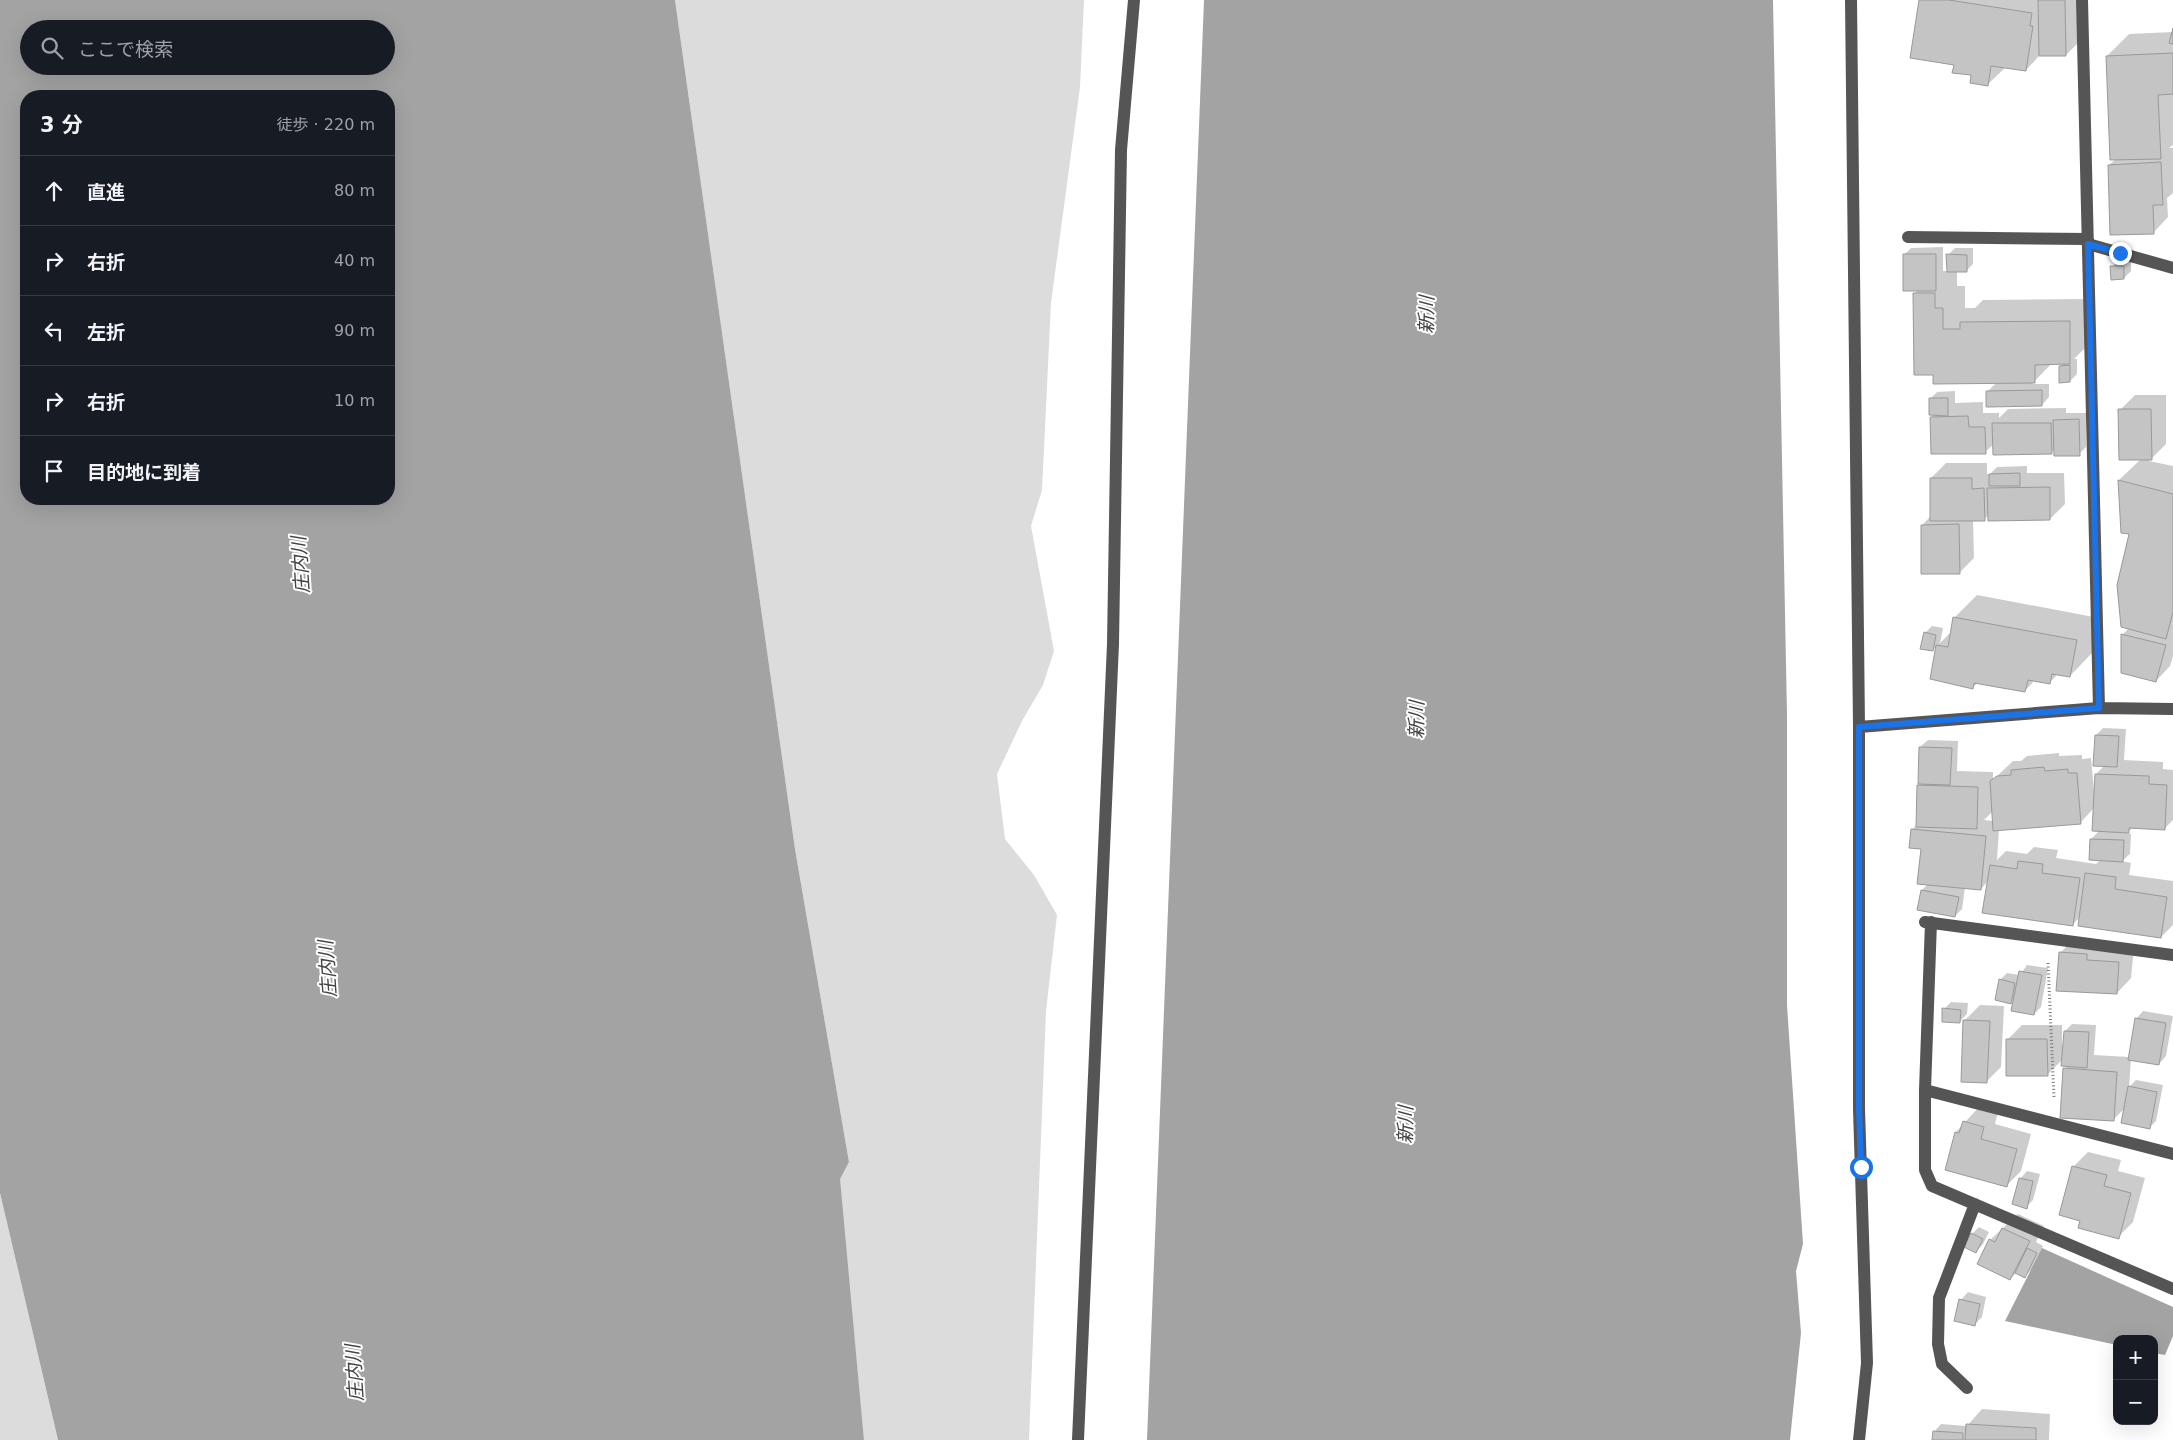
<!DOCTYPE html>
<html lang="ja">
<head>
<meta charset="utf-8">
<style>
	:root { --surface:#171b24; --page:#20242c; --text:#f1f3f6; --muted:#9ea1a6; --line:#363941 }
	body { margin:0; font-family:"DejaVu Sans","Noto Sans JP",sans-serif; background:var(--page); color:var(--text) }
	.controls { position:absolute; right:15px; bottom:15px; display:grid; overflow:hidden; border-radius:10px; box-shadow:0 5px 20px #0002 }
	.controls button { width:45px; height:45px; display:grid; place-items:center; padding:0; border:0; border-bottom:1px solid var(--line); background:var(--surface); color:var(--text); font:25px sans-serif }
	.stop { position:absolute; width:15px; height:15px; margin:-11px; border:4px solid #1a73e8; border-radius:50%; background:#fff }
	.stop.end { background:#1a73e8; border-color:#fff; box-shadow:0 1px 5px #0008 }
	.list { margin:0; padding:0; list-style:none }
	h2 { display:flex; justify-content:space-between; align-items:center; height:65px; margin:0; padding:0 20px; font-size:21px }
	h2 small { font-size:16px; font-weight:400; color:var(--muted) }
	.list li { display:grid; grid-template-columns:32px 1fr auto; gap:15px; align-items:center; box-sizing:border-box; height:70px; padding:0 20px; border-top:1px solid var(--line) }
	.list b { display:block; font-size:19px; white-space:nowrap }
	.list em { font-size:16px; font-style:normal; color:var(--muted) }
	.icon { flex:none; width:28px; height:28px; fill:none; stroke:currentColor; stroke-width:2; stroke-linecap:round; stroke-linejoin:round }
	.map { position:relative; flex:none; width:2173px; height:1440px; overflow:hidden }
	.search { position:absolute; background:var(--surface); box-shadow:0 5px 20px #0002; left:20px; top:20px; width:375px; height:55px; display:flex; align-items:center; gap:12px; box-sizing:border-box; padding:0 18px; border-radius:28px; color:var(--muted); font-size:19px }
	.panel { position:absolute; background:var(--surface); box-shadow:0 5px 20px #0002; left:20px; top:90px; width:375px; height:415px; border-radius:20px }
	.map>svg:first-child { display:block }
	.green { fill:#dcdcdc }
	.water { fill:#a3a3a3; fill-rule:evenodd }
	.shadow { fill:#0003; fill-rule:evenodd }
	.building { fill:#c4c4c4; stroke:#999 }
	.lines { fill:none; stroke-linecap:round; stroke-linejoin:round }
	.path { stroke:#777; stroke-width:3; stroke-dasharray:1 2.5; stroke-linecap:butt }
	.minor { stroke:#555; stroke-width:12 }
	.route { stroke:#1a73e8; stroke-width:6 }
	.labels { text-anchor:middle; stroke-width:4; stroke-linejoin:round; paint-order:stroke }
	.water-label { font-size:19px; font-style:italic; fill:#444; stroke:#fff }
</style>
</head>
<body>
<div class="map">
<svg width="2173" height="1440" viewBox="0 0 2173 1440">
	<rect width="100%" height="100%" fill="#fff"/>
	<path class="green" d="M675,0H1084L1080,87L1051,303L1042,490L1031,526L1054,651L1043,685L1022,721L997,774L1005,839L1034,875L1057,915L1046,1011L1029,1440H864L839,1179L849,1162L795,849Z
		M0,1193L58,1440H0Z"/>
	<path class="water" d="M0,0H675L795,849L849,1162L840,1179L864,1440H58L0,1193ZM29,29H386V66H29ZM26,96H389V499H26Z
		M1204,0H1773L1787,715V1005L1803,1244L1796,1271L1801,1333L1790,1440H1147Z
		M2042,1248L2173,1307V1336L2165,1355L2154,1353V1339H2117V1345L2005,1321Z"/>
	<path class="shadow" d="M1920,0H2080L2081,40L2066,55H2040L2026,70L2006,67L1987,85L1955,64Z
		M2173,32V145L2169,148H2173V193L2167,198L2168,217L2154,232L2109,165L2116,159L2107,56L2129,34Z
		M1943,247V271H1948V255L1955,248H1973V264L1966,271H1957V286H1965V308H1975L1983,300L2091,299L2092,341L2074,359H2077V374L2070,381L2061,366L2064,363H2052L2032,384H2049V397L2042,405L1988,391L1997,382L1935,373L1915,293L1918,290L1904,255L1911,248Z
		M2131,259V271L2124,278L2112,267L2119,260Z
		M1955,391V403L1983,402V413H1999V418L2008,409L2066,408V413H2086V447L2079,454L2055,449L2051,453L1994,444L1985,452L1931,418L1935,414L1930,399L1937,392Z
		M2135,395H2166V444L2149,461L2173,466V656L2170,666L2156,681L2122,635L2129,628L2131,533L2119,480L2141,459L2120,410Z
		M1946,463H1987V474H1990L1997,467L2027,466V473H2064L2065,504L2050,519L1989,515L1984,519L1973,520L1974,558L1959,573L1922,525L1931,516V478Z
		M1977,595L2099,618L2092,653L2070,676L2058,674L2049,683L2035,680L2025,691L1978,682L1973,688L1932,678L1938,645L1933,650L1925,633L1932,626L1943,628L1940,643L1952,631L1955,617Z
		M2103,728L2126,729L2124,760L2163,762V769L2173,770V820L2164,829L2133,827L2127,833L2131,834L2130,854L2122,861L2131,863L2129,875L2173,881V925L2161,937L2080,917L2073,924L1988,881L1981,889L1965,887L1962,909L1955,916L1922,890L1928,884L1922,848L1912,830L1917,824L1918,786L1921,783L1920,747L1928,740L1958,741L1957,771L1993,772V780L2013,761H2021L2027,756L2059,753V756L2082,755V759L2091,758L2094,791H2095L2096,774L2105,765L2096,735ZM2094,808L2100,830L2091,839L2100,860L2096,864L2056,858L2058,850L2034,847L2027,854L2006,851L1997,860L1999,829L2080,823ZM1993,811L1994,821L1984,820Z
		M2075,938L2134,947L2131,978L2117,993L2060,953Z
		M2027,965L2048,968L2041,1007L2034,1014L2015,998L2011,1002L2000,980L2007,973L2020,975Z
		M1951,1002L1968,1003L1967,1014L1960,1021L1944,1009Z
		M1980,1005L2004,1006L2001,1067L1986,1082L1965,1020Z
		M2143,1011L2173,1016L2166,1056L2159,1064L2131,1059L2129,1087L2136,1080L2163,1085L2156,1121L2149,1128L2125,1108L2113,1120L2065,1069L2068,1065L2063,1059L2047,1075L2007,1040L2022,1025H2062V1046H2064L2065,1031L2072,1024L2096,1025L2094,1055L2129,1057L2136,1019Z
		M1979,1107L1998,1112L1995,1124L2031,1134L2021,1171L2006,1186L1956,1132Z
		M2088,1152L2121,1160L2118,1171L2145,1178L2133,1222L2118,1237L2081,1220L2073,1167Z
		M2027,1171L2040,1174L2033,1200L2026,1207L2020,1179Z
		M2018,1214L2044,1226L2036,1242L2043,1246L2031,1270L2024,1277L2017,1272L2010,1279L1990,1240Z
		M1979,1227L1989,1232L1983,1244L1976,1252L1972,1234Z
		M1968,1292L1986,1297L1982,1317L1975,1324L1961,1300Z
		M1982,1409L2050,1414L2049,1440H1933L1934,1432L1941,1424L1967,1426Z"/>
	<path class="building" d="M1919,0H1949L2032,13L2030,26H2033L2026,71L1991,66L1988,86L1970,83L1971,75L1952,73L1954,65L1910,58Z
		M2038,0H2065L2066,56H2039Z
		M2173,28V44L2169,43Z
		M2173,53V94L2158,95L2161,159L2110,160L2106,56Z
		M2161,162L2163,205H2153L2154,234L2110,235L2108,165Z
		M1903,254H1936V291H1903Z
		M1946,254L1967,255V272H1947Z
		M2110,266H2124V279L2111,280Z
		M1913,293H1935V308H1943V329H1960V322L2070,321V364L2035,365V383L1933,384V375H1914Z
		M2070,365V382L2059,383V366Z
		M2042,390V406L1986,407V391Z
		M1929,398H1948V416L1929,415Z
		M2118,409H2151L2152,460H2119Z
		M1968,416L1969,427H1985L1986,454H1931L1930,417Z
		M2079,419L2080,456H2054L2053,420Z
		M1992,423H2051L2052,454L1993,455Z
		M2020,473V486H1989V474Z
		M1930,478H1972V489L1984,488L1985,521H1930Z
		M2118,480L2173,494V612L2166,639L2121,627L2117,585L2129,534L2121,533Z
		M2050,487V520L1988,521L1987,488Z
		M1959,524L1960,574H1921V525Z
		M1953,617L2077,640L2070,677L2052,674L2050,684L2028,680L2025,692L1974,683L1973,689L1930,679L1936,645L1948,647Z
		M1924,632L1936,635L1933,651L1920,649Z
		M2121,634L2166,645L2156,682L2121,673Z
		M2095,735L2119,736L2117,767L2093,766Z
		M1919,747L1952,748L1950,785L1918,784Z
		M2044,767L2045,771L2068,769V773H2077L2081,824L1993,831L1990,781L1997,776L2011,775V770Z
		M2095,774L2149,776V784L2167,785L2165,830L2129,828V833L2092,831Z
		M1917,785L1978,787L1977,829L1916,827Z
		M1911,829L1986,836L1981,890L1917,884L1921,849L1909,848Z
		M2090,839L2124,840L2123,862L2089,860Z
		M2018,861L2043,864L2042,873L2080,878L2073,926L1982,913L1990,865L2017,869Z
		M2085,873L2116,877L2115,889L2167,897L2161,938L2078,926Z
		M1921,890L1959,897L1955,917L1917,910Z
		M2059,952L2087,954V960L2119,962L2117,994L2056,991Z
		M2019,971L2042,975L2034,1015L2011,1011Z
		M1999,979L2015,983L2011,1004L1995,1000Z
		M1942,1008L1961,1010L1960,1023L1942,1022Z
		M2135,1018L2166,1023L2159,1065L2128,1060Z
		M1963,1020L1990,1021L1987,1083L1961,1082Z
		M2064,1031L2089,1032L2087,1068L2061,1066Z
		M2006,1039H2047L2048,1076H2006Z
		M2063,1068L2117,1072L2114,1121L2060,1118Z
		M2128,1086L2157,1092L2150,1129L2121,1123Z
		M1963,1121L1984,1127L1981,1139L2017,1149L2007,1187L1945,1170L1955,1132L1959,1133Z
		M2072,1166L2107,1175L2104,1186L2131,1193L2119,1239L2078,1228L2080,1221L2059,1215Z
		M2019,1178L2033,1181L2027,1209L2012,1204Z
		M2002,1228L2030,1241L2010,1280L1977,1264L1989,1239L1995,1242Z
		M1971,1233L1983,1239L1976,1253L1964,1247Z
		M2027,1248L2037,1253L2025,1278L2015,1273Z
		M1959,1299L1980,1304L1975,1326L1954,1321Z
		M1966,1424L2036,1428V1440H1965Z
		M1933,1431L1963,1433V1440H1932Z"/>
	<g class="lines">
		<path class="path" d="M2048,963L2054,1097"/>
		<path class="minor" d="M1851,0L1859,727V1109L1867,1363L1859,1440
			M2082,0L2099,708
			M1908,237L2088,239
			M2088,244L2173,268
			M1859,727L2099,708L2173,709
			M1925,922L2173,955
			M1925,1090L1931,922
			M2173,1154L1925,1090V1170L1932,1186L2173,1289
			M1967,1388L1942,1364L1938,1344L1939,1298L1975,1204
			M1078,1440L1113,644L1121,150L1134,0"/>
	</g>
	<g class="lines">
		<path class="route" d="M1861,1167L1859,1109V727L2099,708L2088,244L2120,253"/>
	</g>
	<g class="labels">
		<g class="water-label">
			<text transform="translate(1426 315) rotate(-89)" y="7">新川</text>
			<text transform="translate(300 565) rotate(-94)" y="7">庄内川</text>
			<text transform="translate(1416 720) rotate(-89)" y="7">新川</text>
			<text transform="translate(327 969) rotate(-94)" y="7">庄内川</text>
			<text transform="translate(1405 1125) rotate(-89)" y="7">新川</text>
			<text transform="translate(354 1373) rotate(-94)" y="7">庄内川</text>
		</g>
	</g>
</svg>
<div class="controls">
<button>+</button>
<button>−</button>
</div>
<div class="stop" style="left:1861px;top:1167px"></div>
<div class="stop end" style="left:2120px;top:253px"></div>
<div class="search"><svg class="icon" aria-label="search" viewBox="0 0 24 24"><circle cx="10" cy="10" r="6"/><path d="M15 15l6 6"/></svg>ここで検索</div>
<section class="panel">
<h2>3 分<small>徒歩 · 220 m</small></h2>
<ul class="list">
<li><svg class="icon" aria-label="ahead" viewBox="0 0 24 24"><path d="M12 20V5M6 11l6-6 6 6"/></svg><div><b>直進</b></div><em>80 m</em></li>
<li><svg class="icon" aria-label="right" viewBox="0 0 24 24"><path d="M7 20v-9h11M14 6l5 5-5 5"/></svg><div><b>右折</b></div><em>40 m</em></li>
<li><svg class="icon" aria-label="left" viewBox="0 0 24 24"><path d="M17 20v-9H6M10 6l-5 5 5 5"/></svg><div><b>左折</b></div><em>90 m</em></li>
<li><svg class="icon" aria-label="right" viewBox="0 0 24 24"><path d="M7 20v-9h11M14 6l5 5-5 5"/></svg><div><b>右折</b></div><em>10 m</em></li>
<li><svg class="icon" aria-label="arrive" viewBox="0 0 24 24"><path d="M6 21V4h12l-3 4 3 4H6"/></svg><div><b>目的地に到着</b></div></li>
</ul>
</section>
</div>
</body>
</html>
